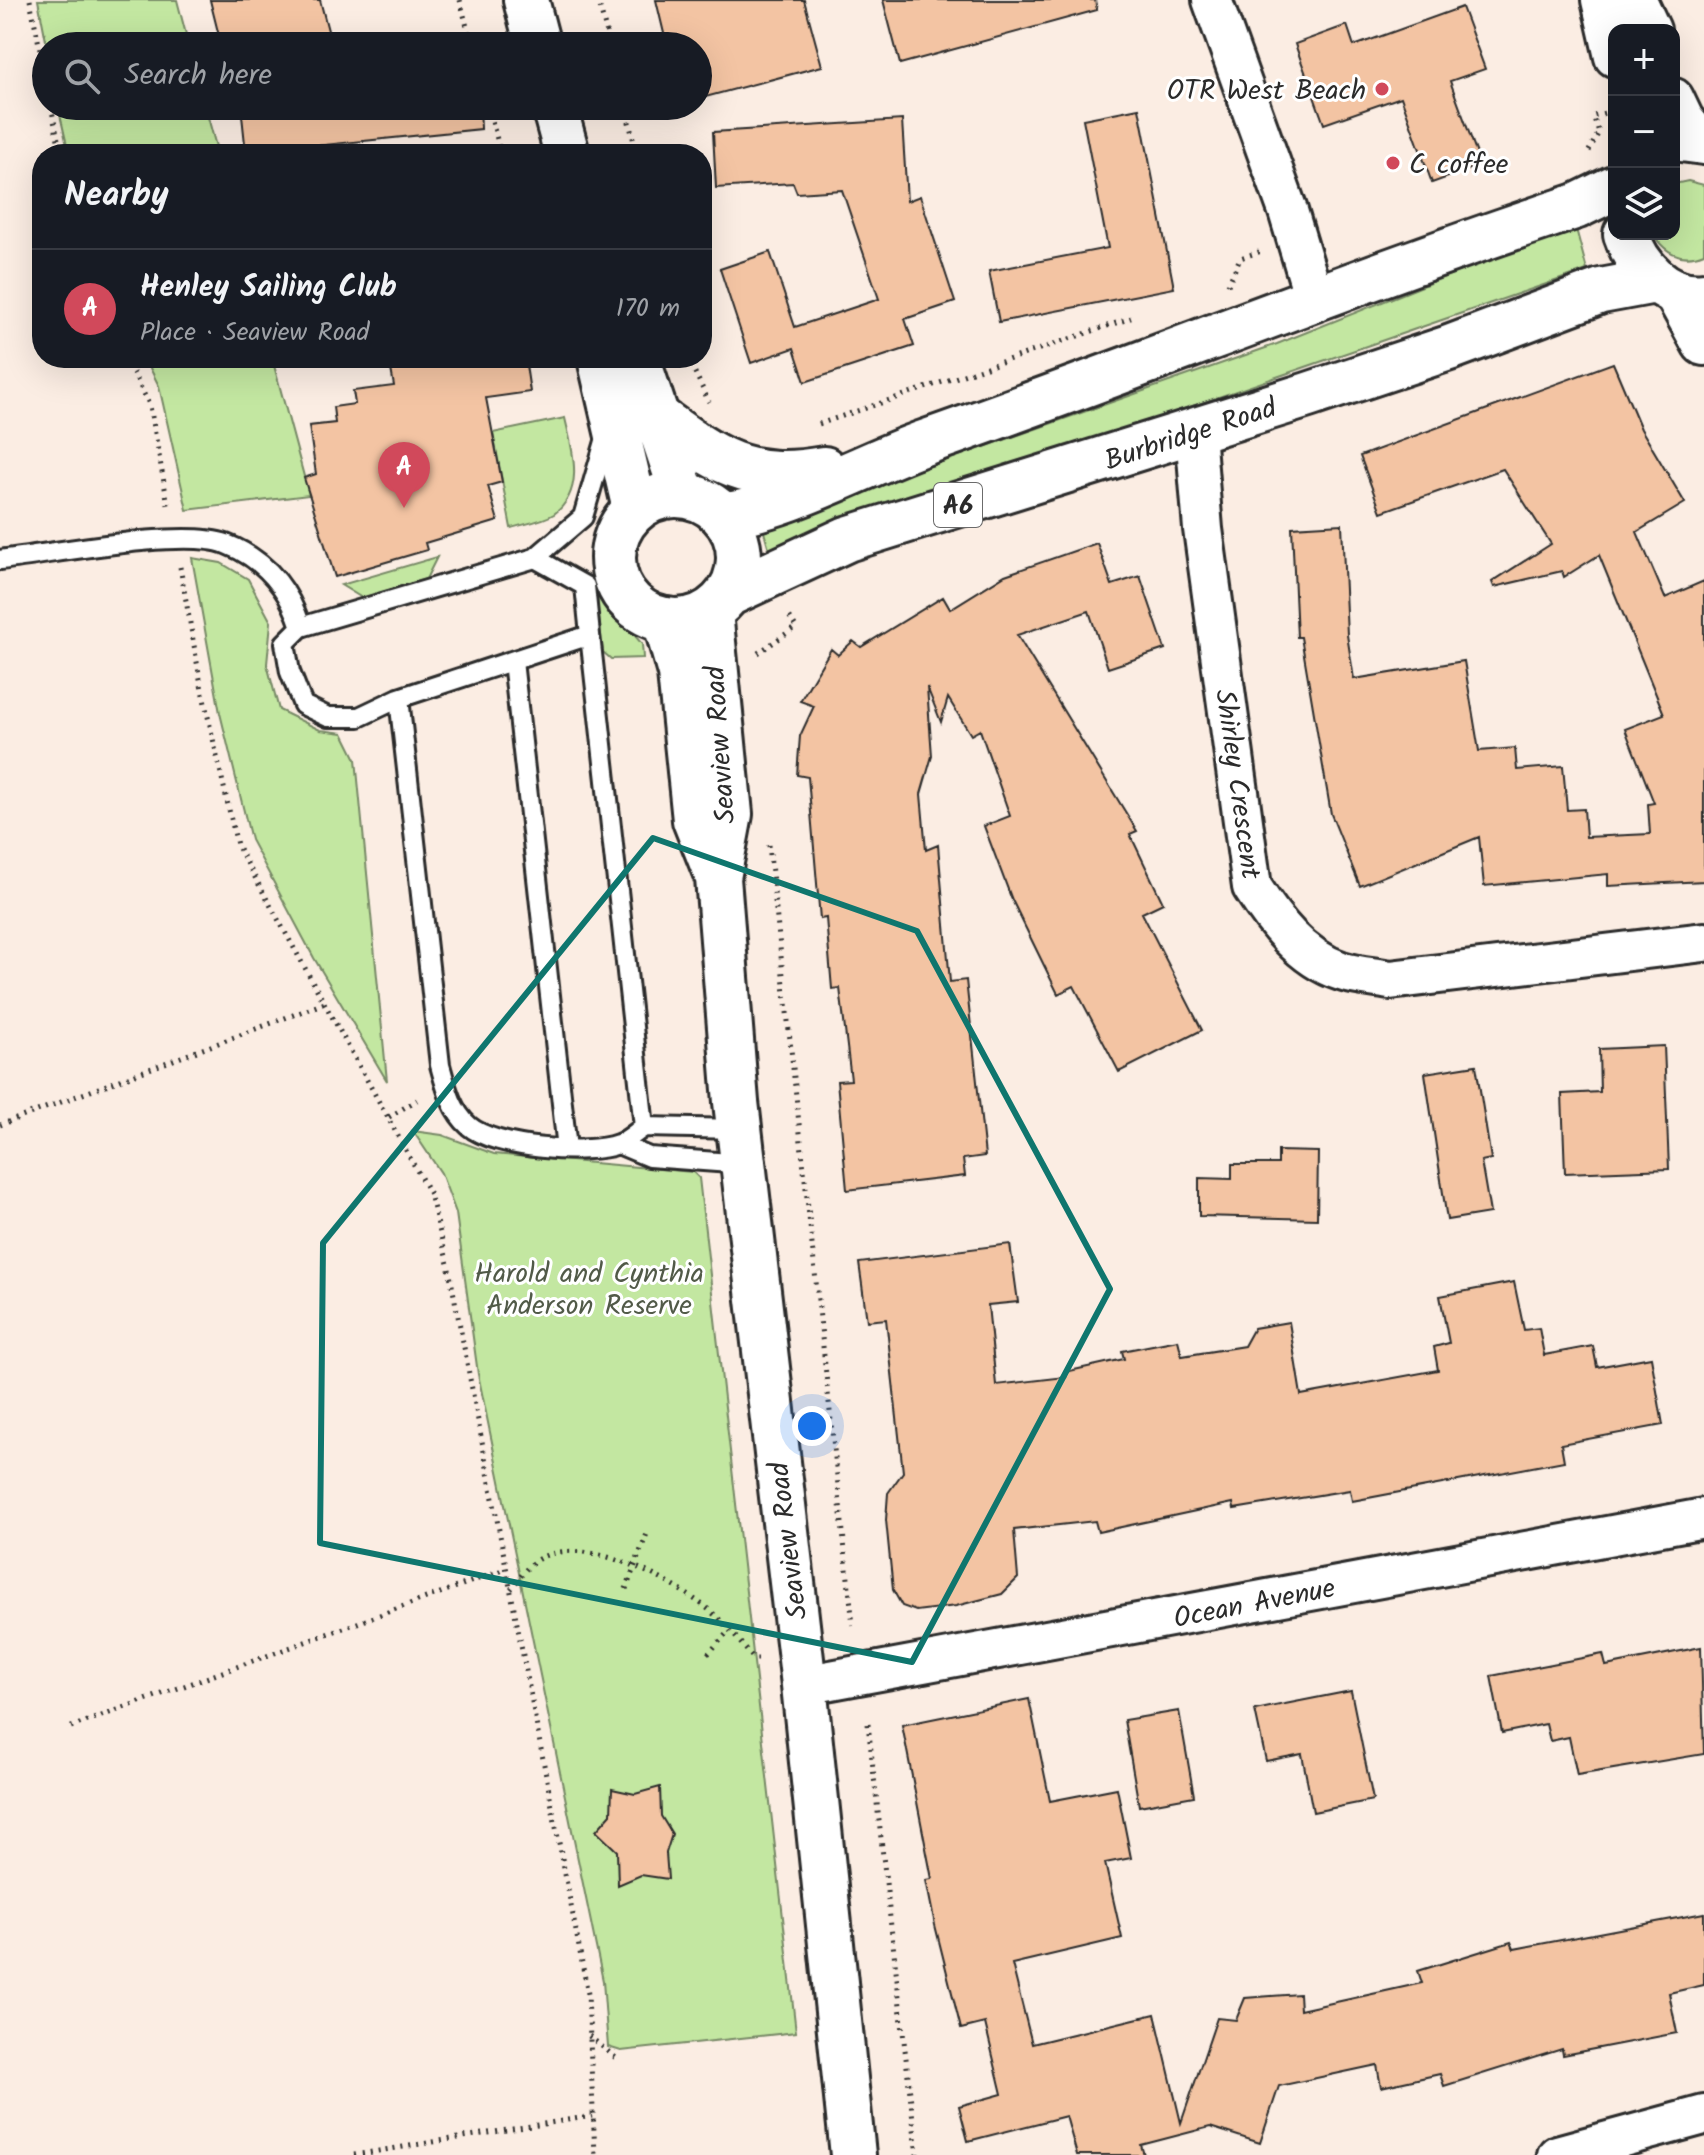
<!DOCTYPE html>
<html lang="en">
<head>
<meta charset="utf-8">
<style>
	:root { --surface:#171b24; --page:#242831; --text:#f1f3f6; --muted:#9ea1a6; --line:#363941; --accent:#d1495b }
	body { margin:0; font-family:Kalam,sans-serif; background:var(--page); color:var(--text) }
	.controls { position:absolute; right:24px; top:24px; display:grid; overflow:hidden; border-radius:16px; box-shadow:0 8px 32px #0002 }
	.controls button { width:72px; height:72px; display:grid; place-items:center; padding:0; border:0; border-bottom:2px solid var(--line); background:var(--surface); color:var(--text); font:40px sans-serif }
	.you { position:absolute; left:812px; top:1426px; width:28px; height:28px; margin:-20px; border:6px solid #fff; border-radius:50%; background:#1a73e8; box-shadow:0 0 0 12px #1a73e833 }
	.badge { display:grid; place-items:center; width:52px; height:52px; border-radius:50%; background:var(--accent); color:#fff; font-size:26px; font-weight:700 }
	.pin { position:absolute; translate:-50% -66px; filter:drop-shadow(0 2px 4px #0008) }
	.pin::after { content:''; position:absolute; top:42px; width:28px; height:24px; background:inherit; clip-path:polygon(0 0,100% 0,50% 100%) }
	.list { margin:0; padding:0; list-style:none }
	h2 { display:flex; justify-content:space-between; align-items:center; height:104px; margin:0; padding:0 32px; font-size:34px }
	h2 small { font-size:26px; font-weight:400; color:var(--muted) }
	.list li { display:grid; grid-template-columns:52px 1fr auto; gap:24px; align-items:center; box-sizing:border-box; height:120px; padding:0 32px; border-top:2px solid var(--line) }
	.list b { display:block; font-size:30px; white-space:nowrap }
	.list p { margin:0; font-size:26px; white-space:nowrap; color:var(--muted) }
	.list em { font-size:26px; font-style:normal; color:var(--muted) }
	.icon { flex:none; width:44px; height:44px; fill:none; stroke:currentColor; stroke-width:2; stroke-linecap:round; stroke-linejoin:round }
	.map { position:relative; flex:none; width:1704px; height:2155px; overflow:hidden }
	.search { position:absolute; background:var(--surface); box-shadow:0 8px 32px #0002; left:32px; top:32px; width:680px; height:88px; display:flex; align-items:center; gap:20px; box-sizing:border-box; padding:0 28px; border-radius:44px; color:var(--muted); font-size:30px }
	.panel { position:absolute; background:var(--surface); box-shadow:0 8px 32px #0002; left:32px; top:144px; width:680px; height:224px; border-radius:32px }
	.map>svg:first-child { display:block }
	.green { fill:#c3e7a1; stroke:#778966; stroke-width:2 }
	.building { fill:#f3c4a3; stroke:#2b2b2b; stroke-width:2 }
	.lines { fill:none; stroke-linecap:round; stroke-linejoin:round }
	.lane-casing { stroke:#2b2b2b; stroke-width:24 }
	.street-casing { stroke:#2b2b2b; stroke-width:44 }
	.secondary-casing { stroke:#2b2b2b; stroke-width:50 }
	.primary-casing { stroke:#2b2b2b; stroke-width:50 }
	.path { stroke:#2b2b2b; stroke-width:5; stroke-dasharray:2 6; stroke-linecap:butt }
	.lane { stroke:#fff; stroke-width:18 }
	.street { stroke:#fff; stroke-width:38 }
	.secondary { stroke:#fff; stroke-width:44 }
	.primary { stroke:#fff; stroke-width:44 }
	.marked { fill:none; stroke:#0f766e; stroke-width:6; stroke-linejoin:round }
	.poi-dot { fill:#d1495b; stroke:#fff; stroke-width:3 }
	.labels { text-anchor:middle; stroke-width:6; stroke-linejoin:round; paint-order:stroke }
	.shield { fill:#fff; stroke:#6b6b6b; stroke-width:2 }
	.shield-label { font-size:26px; font-weight:bold; fill:#2b2b2b }
	.poi-label { font-size:28px; fill:#2b2b2b; stroke:#fff; text-anchor:end }
	.street-label { font-size:28px; fill:#2b2b2b; stroke:#fff }
	.park-label { font-size:28px; fill:#515a48; stroke:#fff }
</style>
</head>
<body>
<div class="map">
<svg width="1704" height="2155" viewBox="0 0 1704 2155">
	<rect width="100%" height="100%" fill="#fbede3"/>
	<filter id="ink" filterUnits="userSpaceOnUse"><feTurbulence type="fractalNoise" baseFrequency=".0125" numOctaves="2"/><feDisplacementMap in="SourceGraphic" scale="16" xChannelSelector="R" yChannelSelector="G"/><feConvolveMatrix kernelMatrix="1 2 1 2 8 2 1 2 1" color-interpolation-filters="sRGB"/></filter>
	<g filter="url(#ink)">
		<path class="green" d="M38,0H177L189,46H47Z
			M58,106H205L218,154H69Z
			M1688,181L1704,185V253C1682,262 1665,253 1653,234H1674V184Z
			M1575,225L1587,270L934,495L771,556L762,525L1277,344Z
			M145,358H272L309,495L187,510L159,386Z
			M565,418C572,449 586,490 554,514C543,521 524,524 511,528L493,433Z
			M437,557L426,579L362,598L341,585Z
			M192,558L221,563L248,579L271,622L267,664L279,710L320,730L343,733L356,759L387,1081L314,958L251,840L220,713Z
			M596,591L642,644L643,658L611,659L603,652Z
			M413,1131L442,1135L494,1154L693,1172L699,1178L796,2032L621,2051L608,2047L603,1981L478,1374L456,1213L441,1173Z"/>
		<path class="building" d="M210,0H320L332,46H211L210,43L220,40Z
			M656,0H804L822,66L698,99V46H667Z
			M883,0H1095L1097,10L900,64Z
			M1462,7L1485,69L1450,81L1481,165L1432,183L1401,97L1324,124L1295,44L1347,25L1354,46Z
			M241,106H480L481,129L246,153Z
			M1139,108L1174,288L999,322L989,271L1108,248L1083,119Z
			M902,120L907,201L920,196L955,302L905,319L914,346L805,382L794,348L751,363L720,269L770,252L795,327L879,299L842,190L797,193L793,183L716,188L713,132Z
			M429,358H525L530,392L486,398L502,482L488,486L498,521L425,543L427,550L335,577L304,478L316,474L309,426L335,423L333,407L355,404L353,391L394,386L391,369L429,363Z
			M1613,363L1641,429L1685,503L1637,532L1665,598L1704,581V881L1608,886V874L1484,886L1479,837L1360,886L1331,814L1301,637H1297L1292,527L1342,524L1347,635L1354,679L1464,661L1479,751L1515,748L1517,770L1563,766L1567,810L1584,809L1586,837L1650,834L1648,804L1654,803L1625,729L1664,714L1599,555L1564,577L1562,571L1494,587L1492,582L1551,544L1503,469L1381,512L1360,456Z
			M1097,543L1112,585L1140,576L1165,649L1108,668L1089,611L1017,635L1137,831L1130,834L1163,903L1142,913L1202,1030L1119,1072L1074,986L1058,994L1012,900L984,826L1010,816L980,730L971,735L948,698L941,722L927,687L932,756L921,794L926,850L938,845L950,982L966,980L985,1156L963,1159L965,1176L847,1190L837,1081L851,1080L840,988L832,989L826,918L820,919L808,777L797,775L800,736L814,706L800,701L831,649L838,655L853,641L861,647L943,597L950,609L1005,575Z
			M1664,1046L1669,1169L1565,1173L1562,1094L1600,1092L1599,1049Z
			M1476,1065L1491,1159L1481,1161L1490,1213L1447,1220L1425,1073Z
			M1278,1151L1318,1152L1317,1219L1199,1216V1178L1232,1179V1164H1278Z
			M1010,1244L1018,1302L988,1305L996,1385L1066,1377L1065,1372L1124,1359L1122,1351L1178,1340L1182,1356L1244,1346L1254,1328L1289,1322L1301,1395L1438,1370L1434,1347L1449,1343L1440,1296L1514,1282L1524,1330L1539,1328L1544,1355L1593,1346L1597,1367L1651,1357L1663,1425L1561,1444L1564,1461L1352,1501L1350,1490L1234,1509L1233,1503L1098,1532L1095,1521L1014,1530L1018,1578L1002,1594L956,1606L916,1611L902,1606L893,1590L886,1520L888,1493L903,1472L886,1319L867,1321L859,1263Z
			M1701,1647L1704,1754L1577,1775L1569,1737L1550,1741L1546,1724L1502,1733L1491,1676L1603,1654L1606,1666Z
			M1351,1691L1373,1800L1313,1812L1302,1754L1266,1761L1255,1710Z
			M1029,1699L1050,1801L1117,1788L1131,1858L1105,1863L1122,1938L1012,1964L1032,2044L1155,2014L1181,2123L1217,2018L1236,2020L1245,1998L1299,1994L1300,2010L1422,1983L1418,1971L1511,1942L1514,1949L1704,1913V1985L1669,1993L1677,2033L1563,2055L1562,2049L1444,2086L1440,2074L1381,2087L1377,2065L1279,2086L1260,2143L1210,2127L1141,2145L1144,2155H1077L1066,2116L968,2141L959,2106L1002,2094L985,2023L961,2029L935,1925L926,1880L932,1879L902,1725Z
			M1179,1711L1194,1796L1139,1806L1124,1720Z
			M660,1787L661,1816L672,1834L666,1853L668,1879L641,1875L618,1885L617,1851L596,1831L611,1814L612,1789L635,1794Z"/>
		<g class="lines">
			<defs>
				<path id="lane" d="M535,558L585,586L590,635
					M0,560C51,554 183,528 226,544C265,559 289,589 301,627
					M513,661L567,1149
					M399,698L440,1065C446,1087 451,1110 469,1126C494,1148 587,1156 618,1144C627,1141 636,1132 644,1127L590,635L399,698L359,717H328L303,705L290,672L285,643L301,627L535,558L583,517L606,438
					M644,1127L740,1129
					M618,1144L649,1157L744,1164"/>
				<path id="street" d="M1212,0L1288,211L1314,298
					M1601,0L1614,57
					M1637,0L1651,30
					M1674,98L1684,119L1703,142
					M1195,432L1203,529L1252,887C1273,920 1301,958 1341,971C1356,976 1374,977 1390,980L1704,942
					M804,1685L1704,1518
					M1557,2155L1704,2115"/>
				<path id="secondary" d="M526,0L538,46
					M554,106L567,154
					M1676,292L1704,343
					M600,358L635,509
					M637,358L683,495
					M710,612L730,814L718,878L736,1102L804,1685L853,2155
					M665,620L680,673L695,820L718,878"/>
				<path id="primary" d="M1674,138L1704,142
					M1626,234C1637,267 1666,300 1704,295
					M653,414C714,459 745,483 824,469
					M613 558a63 63 0 1 1 126 0a63 63 0 1 1-126 0Z
					M723,515C780,511 863,465 921,444C1141,367 1356,279 1577,206L1614,188
					M728,594L847,539L1308,395L1449,348L1601,291L1655,281"/>
			</defs>
			<use href="#lane" class="lane-casing"/>
			<use href="#street" class="street-casing"/>
			<use href="#secondary" class="secondary-casing"/>
			<use href="#primary" class="primary-casing"/>
			<path class="path" d="M30,0L46,79
				M460,0L472,46
				M598,0L610,46
				M51,106L61,154
				M488,106L501,154
				M625,106L637,154
				M1589,151L1599,132L1593,116L1609,112
				M1228,285L1240,258L1259,252
				M126,358L150,406L169,510
				M688,358L709,402
				M819,424L1131,318
				M180,567L202,690L237,845L430,1194L448,1264L588,1994L595,2155
				M758,653L796,627L788,614
				M769,845L853,1625
				M389,1117L417,1100
				M0,1125L325,1003
				M511,1589C518,1581 526,1567 535,1561C579,1532 660,1575 697,1601C719,1615 737,1639 754,1659H758
				M626,1589L648,1531
				M708,1654L729,1631
				M868,1724L917,2155
				M71,1727L506,1569
				M589,2036L616,2058
				M354,2155L592,2116"/>
			<use href="#lane" class="lane"/>
			<use href="#street" class="street"/>
			<use href="#secondary" class="secondary"/>
			<use href="#primary" class="primary"/>
		</g>
	</g>
	<path class="marked" d="M653,838L917,931L1110,1289L912,1662L320,1543L323,1243Z"/>
	<g class="poi-dot">
		<circle cx="1382" cy="89" r="8"/>
		<circle cx="1393" cy="163" r="8"/>
	</g>
	<g class="labels">
		<rect class="shield" x="934" y="483" width="48" height="44" rx="6"/>
		<g class="shield-label">
			<text x="958" y="514">A6</text>
		</g>
		<g class="poi-label">
			<text x="1366" y="99">OTR West Beach</text>
			<text x="1409" y="173" text-anchor="start">C coffee</text>
		</g>
		<g class="street-label">
			<text transform="translate(1190 433) rotate(-18)" y="10">Burbridge Road</text>
			<text transform="translate(719 745) rotate(-94)" y="10">Seaview Road</text>
			<text transform="translate(1239 784) rotate(82)" y="10">Shirley Crescent</text>
			<text transform="translate(787 1541) rotate(-97)" y="10">Seaview Road</text>
			<text transform="translate(1254 1602) rotate(-11)" y="10">Ocean Avenue</text>
		</g>
		<g class="park-label">
			<text x="589" y="1282">Harold and Cynthia<tspan x="589" dy="32">Anderson Reserve</tspan></text>
		</g>
	</g>
</svg>
<div class="controls">
<button>+</button>
<button>−</button>
<button><svg class="icon" aria-label="layers" viewBox="0 0 24 24"><path d="M12 4l9 5-9 5-9-5zM3 14l9 5 9-5"/></svg></button>
</div>
<div class="you"></div>
<div class="pin badge" style="left:404px;top:508px">A</div>
<div class="search"><svg class="icon" aria-label="search" viewBox="0 0 24 24"><circle cx="10" cy="10" r="6"/><path d="M15 15l6 6"/></svg>Search here</div>
<section class="panel">
<h2>Nearby<small></small></h2>
<ul class="list">
<li><span class="badge">A</span><div><b>Henley Sailing Club</b><p>Place · Seaview Road</p></div><em>170 m</em></li>
</ul>
</section>
</div>
</body>
</html>
